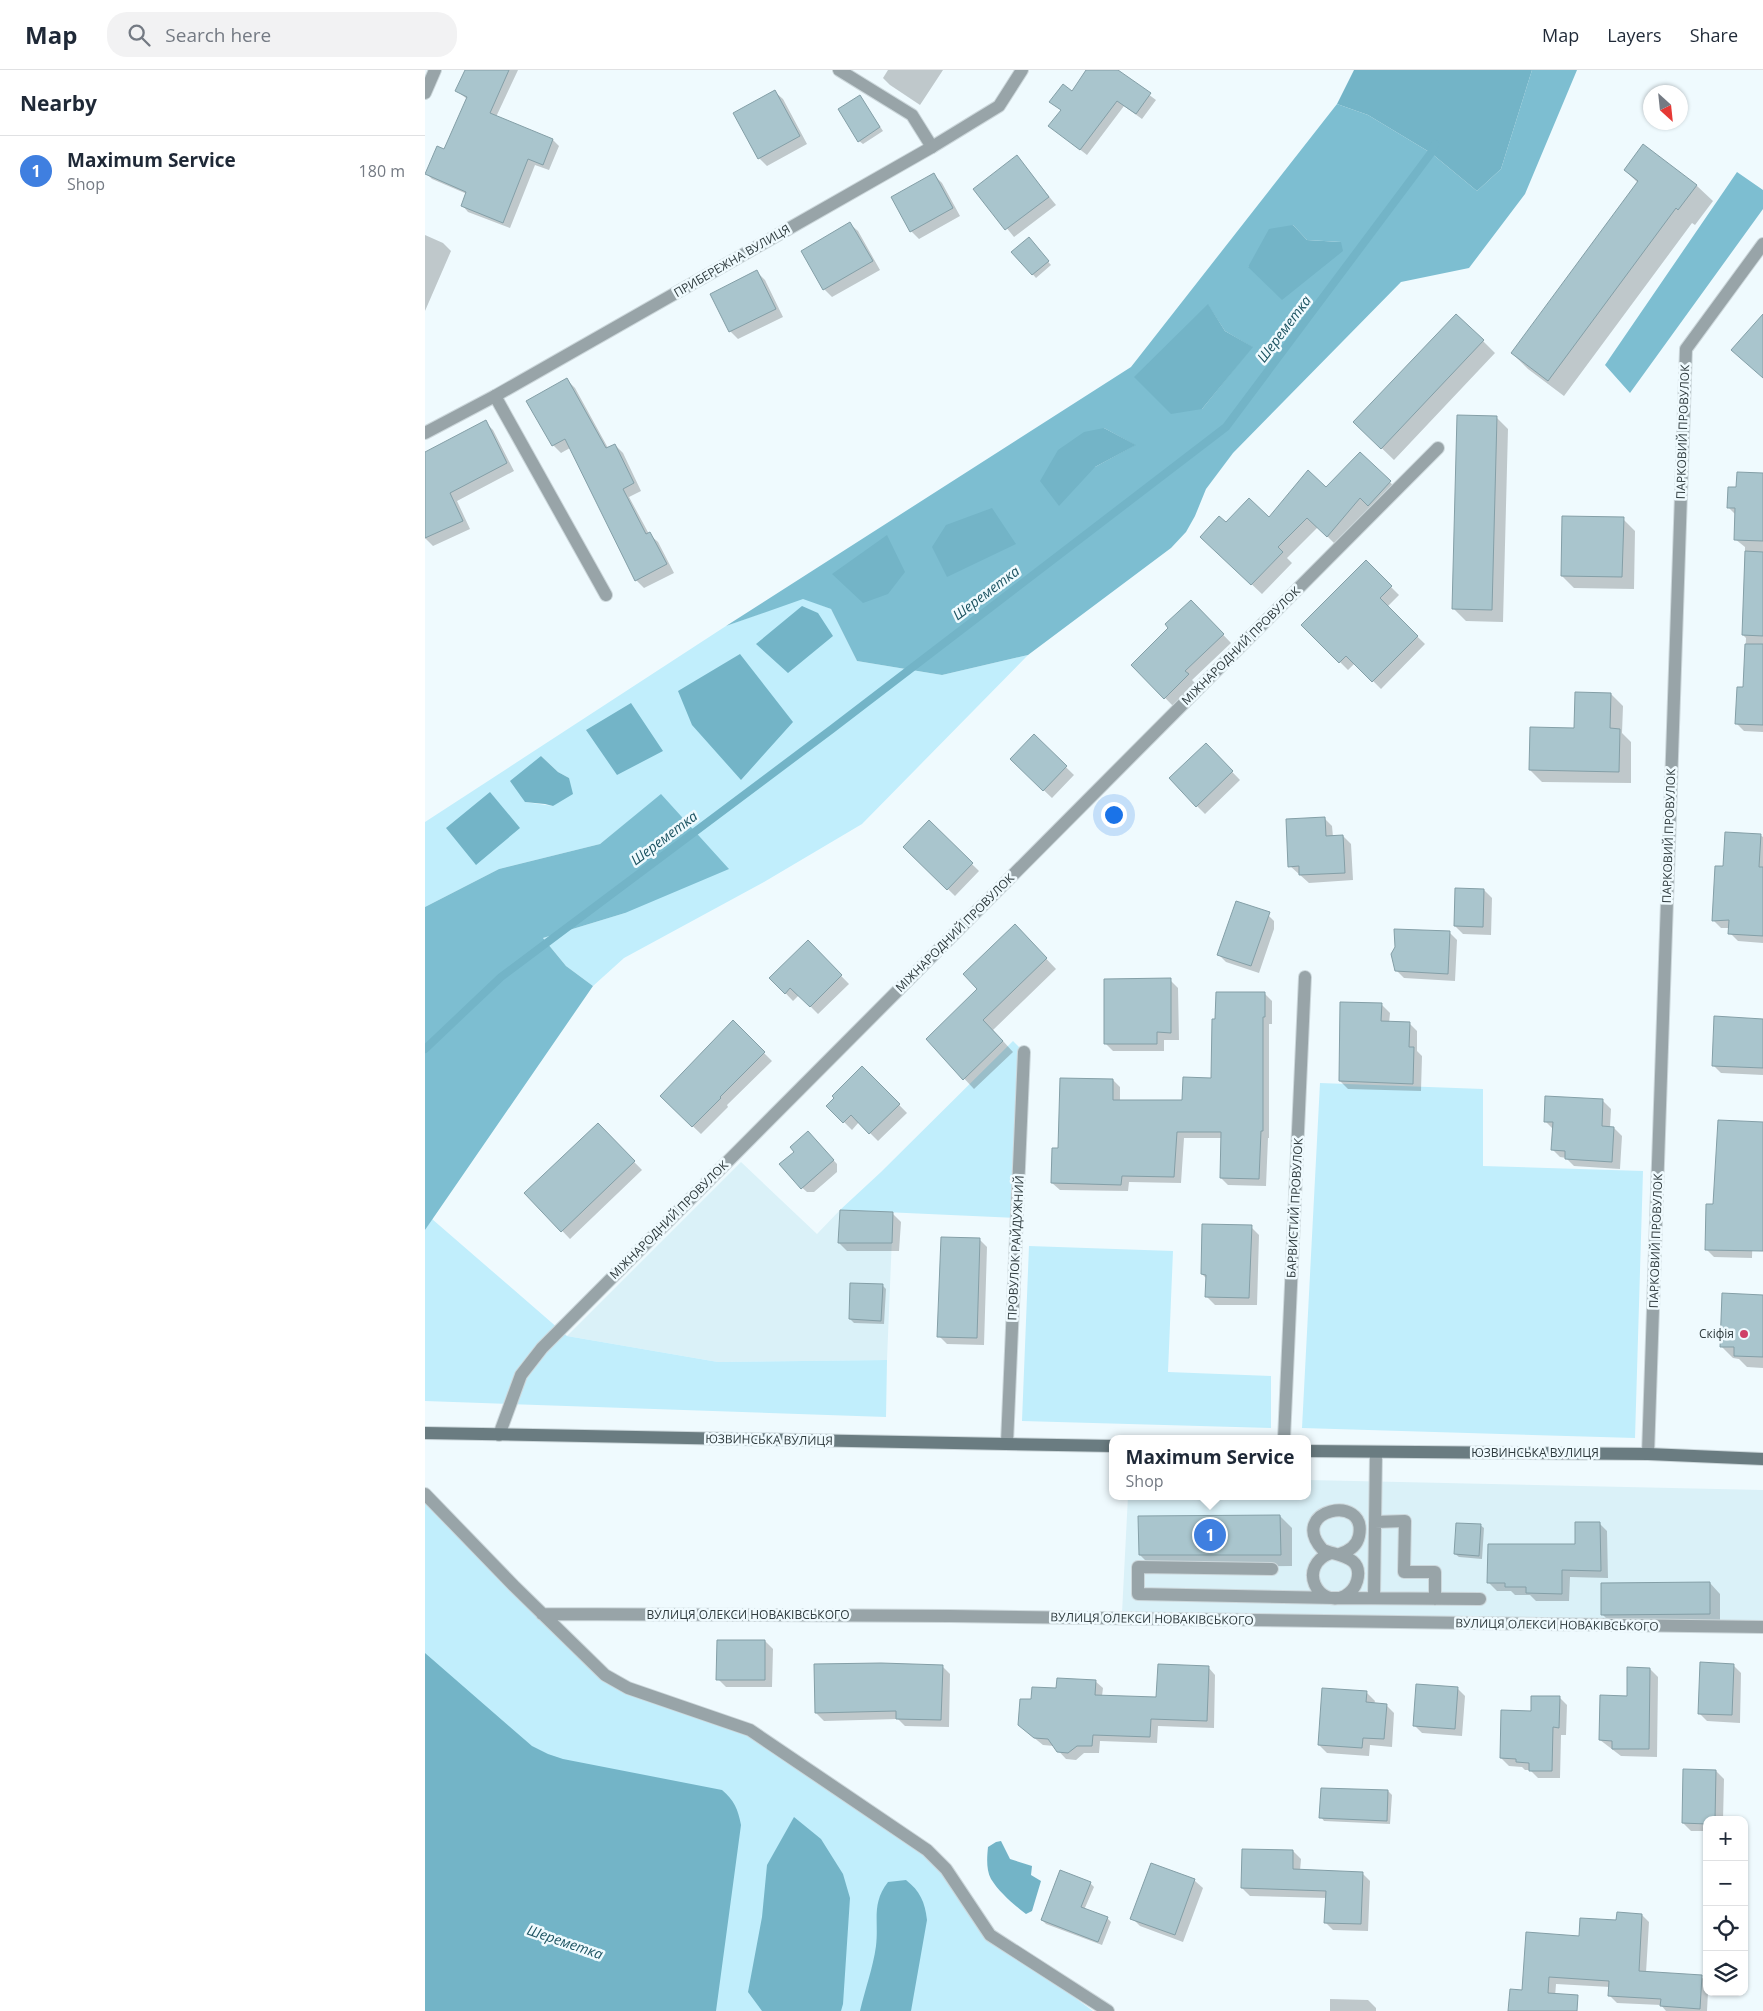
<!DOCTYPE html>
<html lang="en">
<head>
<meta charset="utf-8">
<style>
	:root { --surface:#fff; --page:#f2f2f3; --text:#1f2937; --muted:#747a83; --line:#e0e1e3; --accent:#0f766e }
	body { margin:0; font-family:"Open Sans",sans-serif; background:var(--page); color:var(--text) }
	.controls { position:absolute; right:15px; bottom:15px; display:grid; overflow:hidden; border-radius:10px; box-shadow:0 1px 4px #0004 }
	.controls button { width:45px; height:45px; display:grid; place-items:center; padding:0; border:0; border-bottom:1px solid var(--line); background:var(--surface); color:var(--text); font:25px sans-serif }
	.compass { position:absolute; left:1218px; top:15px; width:45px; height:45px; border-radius:50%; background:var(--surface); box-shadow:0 1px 4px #0004; rotate:153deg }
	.you { position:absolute; left:688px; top:744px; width:18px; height:18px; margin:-12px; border:4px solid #fff; border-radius:50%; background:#1a73e8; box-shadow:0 0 0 8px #1a73e833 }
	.badge { display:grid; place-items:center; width:32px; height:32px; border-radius:50%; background:var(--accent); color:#fff; font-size:16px; font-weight:700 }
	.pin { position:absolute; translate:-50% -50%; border:2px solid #fff; box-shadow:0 1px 5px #0006 }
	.popup { position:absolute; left:684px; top:1365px; width:202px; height:65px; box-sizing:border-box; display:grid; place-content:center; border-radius:10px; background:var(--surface); filter:drop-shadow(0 1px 4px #0005); font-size:16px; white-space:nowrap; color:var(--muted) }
	.popup b { font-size:19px; color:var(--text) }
	.popup::after { content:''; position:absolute; left:50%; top:100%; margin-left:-10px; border:10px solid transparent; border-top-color:var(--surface) }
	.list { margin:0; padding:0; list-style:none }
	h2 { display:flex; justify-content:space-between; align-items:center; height:65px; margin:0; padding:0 20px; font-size:21px }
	h2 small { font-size:16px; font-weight:400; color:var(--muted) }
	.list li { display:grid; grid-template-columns:32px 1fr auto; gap:15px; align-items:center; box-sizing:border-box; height:70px; padding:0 20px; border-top:1px solid var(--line) }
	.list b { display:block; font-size:19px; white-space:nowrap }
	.list p { margin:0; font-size:16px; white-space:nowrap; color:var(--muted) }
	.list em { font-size:16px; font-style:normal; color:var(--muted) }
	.icon { flex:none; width:28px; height:28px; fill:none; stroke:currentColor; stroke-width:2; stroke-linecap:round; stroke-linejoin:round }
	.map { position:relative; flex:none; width:1338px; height:1941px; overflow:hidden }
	header { display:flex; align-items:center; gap:30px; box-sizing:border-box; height:70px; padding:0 25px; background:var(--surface); border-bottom:1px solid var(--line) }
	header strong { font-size:24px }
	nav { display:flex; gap:28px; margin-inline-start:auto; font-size:18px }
	.search { width:350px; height:45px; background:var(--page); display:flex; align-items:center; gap:12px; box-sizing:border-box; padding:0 18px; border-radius:20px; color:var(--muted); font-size:19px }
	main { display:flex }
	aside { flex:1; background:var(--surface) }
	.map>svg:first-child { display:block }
	.built { fill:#daf1f8 }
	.green { fill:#c1eefc; fill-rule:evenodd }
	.forest { fill:#7dbed1; fill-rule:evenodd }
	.water { fill:#73b4c7 }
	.shadow { fill:#0003 }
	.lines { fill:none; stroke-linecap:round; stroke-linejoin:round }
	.stream { stroke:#73b4c7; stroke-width:8 }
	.building { fill:#a9c5cd; stroke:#849fa7 }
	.lane-casing { stroke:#ccd7db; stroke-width:14 }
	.street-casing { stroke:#ccd7db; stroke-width:14 }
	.secondary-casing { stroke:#ccd7db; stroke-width:14 }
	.lane { stroke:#98a4a8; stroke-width:12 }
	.street { stroke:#98a4a8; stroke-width:12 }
	.secondary { stroke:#6a7c81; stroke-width:12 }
	.poi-dot { fill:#cf4067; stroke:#effafe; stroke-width:2 }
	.labels { text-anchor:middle; stroke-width:5; stroke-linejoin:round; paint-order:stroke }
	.street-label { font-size:12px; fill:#2e3a3d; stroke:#effafe }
	.poi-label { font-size:12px; fill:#2e3a3d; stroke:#effafe; text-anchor:end }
	.water-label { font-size:14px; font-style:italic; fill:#1d5462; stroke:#effafe }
</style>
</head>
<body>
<header>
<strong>Map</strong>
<div class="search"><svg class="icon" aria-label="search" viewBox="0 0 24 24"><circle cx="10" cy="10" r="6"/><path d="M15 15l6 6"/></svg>Search here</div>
<nav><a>Map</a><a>Layers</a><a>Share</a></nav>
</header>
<main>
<aside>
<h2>Nearby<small></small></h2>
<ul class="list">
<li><span class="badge" style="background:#3f7fe0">1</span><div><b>Maximum Service</b><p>Shop</p></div><em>180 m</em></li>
</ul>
</aside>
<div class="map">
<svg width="1338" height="1941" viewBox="0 0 1338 1941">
	<rect width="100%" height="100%" fill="#effafe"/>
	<path class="built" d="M316,1092L392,1164L415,1140L468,1142L462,1290L293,1292L142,1266Z
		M883,1410L1338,1420V1552L697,1543L703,1426H882Z"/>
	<path class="green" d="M378,528L406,539L432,591L517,605L603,585L437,754L339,812L199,888L168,916L141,896L118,868L200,843L236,725L175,774L74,799L0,837V752L301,556ZM116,686L133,702L144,708L128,736L100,732Z
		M588,971L599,982L592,1148L415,1140L456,1102Z
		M895,1013L1058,1019V1096L1218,1101L1210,1368L877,1358Z
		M7,1149L142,1266L293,1292L462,1290L461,1347L0,1331V1160Z
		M604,1176L748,1181L743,1302L846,1306V1358L597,1351Z
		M0,1429L180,1605L307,1653L502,1780L565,1865L668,1941H0Z"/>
	<path class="forest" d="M1107,0H1152L1100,124L1044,198L976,212L808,383L781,419L770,446L761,462L746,478L603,585L517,605L432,591L406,539L378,529L301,556L706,297L912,34L943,45L1006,83L1052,121L1076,99ZM868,155L882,170L916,172L823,197ZM783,235L800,261L827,277L777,339ZM679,358L710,375L670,397Z
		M1312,102L1338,120V139L1205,323L1180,295Z
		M236,724L304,799L200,843L118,868L141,896L168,916L0,1160V837L74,799L175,774Z"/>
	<path class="water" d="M929,0H1107L1076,99L1052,121L1006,83L943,45L912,34Z
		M868,155L882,170L916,172L918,181L857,230L823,197L844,159Z
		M783,234L800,261L828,277L777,339L746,344L709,307Z
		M679,358L711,375L670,397L634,436L615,411L633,380L659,362Z
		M567,438L591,474L522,507L507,477L521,455Z
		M462,465L480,502L463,524L438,533L407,504Z
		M377,536L393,543L408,566L363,603L331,574Z
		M315,584L368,652L316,710L267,655L253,621Z
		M206,633L238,681L192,705L161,660Z
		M116,686L133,702L144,708L148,724L128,736L120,734L100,732L85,711Z
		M65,722L95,758L51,795L21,758Z
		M0,1583L107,1676L123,1684L138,1689L297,1720C309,1730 313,1739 316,1755L291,1941H0Z
		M369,1747L396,1769L418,1804L425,1828L418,1934L416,1941H337L323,1922L337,1847L342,1795Z
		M576,1771L585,1789L607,1796L606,1805L616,1811L607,1841L601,1844C589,1835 574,1822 566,1809C561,1800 562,1787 563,1777L571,1772Z
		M481,1810C495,1821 500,1832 502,1850L486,1941H435C440,1919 448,1898 451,1876C454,1851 446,1834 463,1812Z"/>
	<path class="shadow" d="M41,0H93L71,47L128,70L134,76L124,100L110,95L85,158L43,142L37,135L42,124L7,109L1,103L20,80L42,29L32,21Z
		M463,0H518L495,35L465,15L458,8Z
		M662,0H691L731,30L717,49L699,36L662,85L625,56L637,41L626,31L647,22Z
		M350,22L358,29L382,74L342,96L334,88Z
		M438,31L458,61L438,74L434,71Z
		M1218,76L1272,116L1288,131L1270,155L1267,153L1139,326L1103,299L1087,283L1213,113L1200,100Z
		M592,87L631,135L589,167L550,119Z
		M509,105L517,113L535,146L494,169L486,161Z
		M425,154L433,161L455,200L407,227L399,219L377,181Z
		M0,165L18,173L26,181L0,241Z
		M607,173L626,195L611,208L588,182Z
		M332,202L340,210L358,247L313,269L305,261Z
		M1058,271L1070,283L969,390L942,364Z
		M142,310L150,318L183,378L190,375L198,383L216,421L204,427L224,464L233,472L249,503L219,518L211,510L145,378L136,383L128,375Z
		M1071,347L1083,359L1078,552L1041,551L1029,539Z
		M60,352L68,360L89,401L32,431L45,459L8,476L0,468V409Z
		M935,383L975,422L912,476L893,457L862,488L867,493L837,524L787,477L801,453L844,449L901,419Z
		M1338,404V662L1319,661L1311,653L1319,618L1321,568L1318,565L1320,477L1310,469L1311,445L1304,438L1312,418Z
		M1198,449L1210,461L1209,519L1149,518L1137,506Z
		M941,492L974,525L962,537L1000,574L956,619L930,593L923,600L878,555Z
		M766,531L806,573L767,610L770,613L748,636L708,595L745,558Z
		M1186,624L1198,636L1197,663L1206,672V713L1117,712L1105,700L1151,659Z
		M609,666L649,705L627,728L586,689Z
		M781,675L815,710L780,744L745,709Z
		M899,748L907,756L908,767L918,766L926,774L928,810L884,813L865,796Z
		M504,752L554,801L530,826L480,777Z
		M1335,765L1338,767V873L1313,871L1305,863V858H1296L1288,850L1299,798Z
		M1059,820L1067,828L1066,865L1038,864L1030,856Z
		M841,843L849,851V859L834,903L801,892L793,884Z
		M590,856L631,899L568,960L588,982L549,1019L502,969L554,919Z
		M1024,862L1032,870L1030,911L979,908L971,900Z
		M383,872L424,914L393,944L374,925L368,931L346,908Z
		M745,910L753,918L754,970H739V981H688L680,973Z
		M840,924L847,931V954H844V1068H843L841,1116L803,1115L796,1108L797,1068H759L756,1113L704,1112L703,1121L635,1120L627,1113L634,1080L688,1010L695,1017V1031H758L787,1009Z
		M957,935L965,943L964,953H984L992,961V981L997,986L996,1021L923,1019L915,1011Z
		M1338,950V1005L1296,1003L1288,995Z
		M308,952L347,991L302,1035L303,1037L276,1064L236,1026Z
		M437,997L482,1043L453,1071L434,1052L427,1060L403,1036Z
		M1178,1031L1186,1039L1185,1057L1189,1058L1197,1066L1195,1099L1149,1096L1141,1088L1135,1087L1127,1079L1128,1059L1120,1051Z
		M1338,1053V1110H1329L1327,1188L1289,1187L1281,1179L1289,1136Z
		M173,1055L217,1100L145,1169L101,1123Z
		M391,1071L412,1094V1102L389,1122H382L373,1114Z
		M468,1144L476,1152L474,1181H422L414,1173Z
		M826,1157L834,1165L832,1235H790L782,1227V1209L777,1204Z
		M554,1169L562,1177L559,1275L522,1274L514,1266Z
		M457,1215L461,1219L459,1254L429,1253L425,1249Z
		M1338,1226V1298L1322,1297L1314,1289L1308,1288L1296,1276Z
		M855,1446L867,1458V1496L727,1497L715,1485Z
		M1174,1453L1182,1461L1183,1508L1145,1507L1144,1531H1111L1105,1525H1090L1086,1521H1072L1064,1513L1151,1475Z
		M1055,1455L1059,1458L1057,1489L1034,1487L1030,1484Z
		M1285,1513L1295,1524V1554H1187L1177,1544Z
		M340,1571L348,1579L347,1617H301L293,1609Z
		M1308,1595L1316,1603L1315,1653L1282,1651L1274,1643Z
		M517,1596L525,1604L524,1657L480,1656L473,1649L399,1651L391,1643Z
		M783,1597L790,1605L789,1658L733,1656L732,1673L675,1671L674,1683H659L651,1690L641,1689L629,1676L618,1675L602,1662L607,1631L632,1620L670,1611L678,1618L677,1626L733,1628Z
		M1225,1599L1233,1607L1232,1687L1196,1686L1175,1670L1203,1627Z
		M1032,1618L1040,1626L1037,1666L997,1663L989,1655Z
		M942,1623L950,1631L949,1634L961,1635L969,1643L967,1677L945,1675L944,1686L902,1683L894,1675Z
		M1134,1627L1142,1635L1141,1665H1136L1135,1708H1113L1105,1700H1100L1097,1697L1084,1696L1076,1688L1107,1642Z
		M1291,1701L1299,1709L1298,1750H1282V1761H1266L1258,1753Z
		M963,1721L967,1725L965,1754L899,1751L896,1747Z
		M868,1781L876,1789L875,1801L937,1803L945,1811L943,1861L908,1860L900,1852L902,1828L825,1826L817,1818Z
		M727,1794L770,1811L778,1818L758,1872L715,1856L707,1848Z
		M665,1813L669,1817L659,1840L682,1848L686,1852L677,1875L621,1854L617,1850Z
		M1217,1845L1224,1852L1221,1903L1276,1907L1282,1912V1922H1283L1282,1941H1241L1236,1935L1192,1933L1184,1925L1185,1917L1131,1914L1129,1941H1085L1099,1922L1155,1867L1192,1851Z
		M905,1929L943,1930L951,1938V1941H905Z"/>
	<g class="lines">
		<path class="stream" d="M0,979L76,907L407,659L801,357L1006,83L1010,74"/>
	</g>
	<path class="building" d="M40,0H84L65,43L128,69L118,95L103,89L78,153L36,136L41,122L0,104L12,76L19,79L42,27L30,21Z
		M661,0H693L726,23L711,44L692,31L655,80L623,56L636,40L624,32L638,14L647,21Z
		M350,20L375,66L333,89L308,43Z
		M435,25L455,57L433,72L413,39Z
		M1218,74L1272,115L1253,140L1251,138L1123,311L1086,283L1213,111L1199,100Z
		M592,85L624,127L580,160L548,119Z
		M509,103L528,138L485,162L466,127Z
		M425,152L448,191L398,220L376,181Z
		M604,167L624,191L607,205L586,182Z
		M332,200L351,239L304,262L285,224Z
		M1031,244L1059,270L956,379L928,352Z
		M1338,244V308L1306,280Z
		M142,308L181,378L190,374L209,413L198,419L221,464L225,462L242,494L210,511L140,369L127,376L101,331Z
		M1032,345L1072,346L1067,540L1027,539Z
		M61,350L82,393L25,423L38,451L0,468V382Z
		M935,382L966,411L943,436L935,428L902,467L882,448L853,477L858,482L826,515L775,467L794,446L801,452L824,428L844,447L883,400L901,417Z
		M1312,402L1338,403V471L1309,470L1310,438H1302L1303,417H1311Z
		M1137,446L1199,447L1197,507L1136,506Z
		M1320,481L1338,482V566L1317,565Z
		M941,490L967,516L955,528L993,566L947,612L921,586L914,593L876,555Z
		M766,530L799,564L760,601L764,604L739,629L706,595L743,558L740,554Z
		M1320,574H1338V655L1310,654L1312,617H1318Z
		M1150,622L1186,623L1185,658L1195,659L1194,702L1104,700L1105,657L1149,658Z
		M609,664L642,696L618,721L585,689Z
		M781,673L808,701L771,737L744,708Z
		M900,747L901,766L918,765L920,803L874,805V796L863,797L861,749Z
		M504,750L548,793L522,820L478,777Z
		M1300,762L1336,764L1334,797H1338V866L1303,864L1304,850L1287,851L1290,796H1298Z
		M1030,818L1059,819L1058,857L1029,856Z
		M811,831L845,842L826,896L792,885Z
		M590,854L622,888L558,950L578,971L538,1010L501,969L552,919L538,904Z
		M969,859L1025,861L1023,904L970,901L966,884L970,877Z
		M383,870L417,905L385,937L365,918L360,924L344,908Z
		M746,908V963L732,962V974H679V909Z
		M791,922H840V947H838V1061H836L834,1109L795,1108L796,1062H752L749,1107L697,1106L696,1115L626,1113L627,1078H633L635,1008L688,1009V1030H757L758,1007L786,1008L787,949H790Z
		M915,932L957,933L956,951L985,952L984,977H989L988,1014L914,1011Z
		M1289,946L1338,949V998L1287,996Z
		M308,950L340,982L295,1027L296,1028L267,1057L235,1026Z
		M437,996L475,1034L444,1064L426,1045L418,1053L401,1036L409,1028L407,1026Z
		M1120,1026L1178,1029L1177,1056L1189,1057L1187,1092L1140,1089V1081L1126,1080L1128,1052H1119Z
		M1293,1050L1338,1052V1181L1280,1180L1281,1134H1288Z
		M173,1053L210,1091L136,1162L99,1123Z
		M383,1061L409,1090L376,1119L354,1094L369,1082L365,1077Z
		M415,1140L468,1142L467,1173H413Z
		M777,1154L827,1155L824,1228L780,1227L781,1205L776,1204Z
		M516,1167L555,1168L552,1268L512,1267Z
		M425,1213L458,1214L456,1251L424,1249Z
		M1297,1223L1338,1225V1287L1309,1286V1277H1295Z
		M855,1445L856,1485H714L713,1446Z
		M1150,1452H1175L1176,1501L1137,1500V1524L1101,1523V1517H1080V1513H1062L1063,1474H1150Z
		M1031,1453L1056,1454L1054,1486L1029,1484Z
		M1285,1512V1544L1176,1545V1513Z
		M292,1570H340V1610H291Z
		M1275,1592L1309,1594L1307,1645L1273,1644Z
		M456,1593L518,1595L516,1650L471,1649V1641L390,1643L389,1594Z
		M733,1594L784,1596L782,1651L726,1649L725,1667L668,1665L667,1676H652L643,1683L632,1682L623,1669L609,1668L593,1655L595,1629H606L607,1617L631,1618L632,1608L671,1610L670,1625L731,1627Z
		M1202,1597L1225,1598L1224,1679H1187V1671L1174,1670L1175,1625L1202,1626Z
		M991,1614L1033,1617L1030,1659L988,1656Z
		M897,1618L942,1621L941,1632L962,1634L959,1669L938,1668L937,1678L893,1675Z
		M1106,1626H1135L1134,1658L1128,1657L1127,1701H1104V1693L1091,1692V1689L1075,1688L1076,1640L1106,1641Z
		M1258,1699L1291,1700L1290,1750H1282V1754L1257,1753Z
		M896,1718L963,1720L962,1751L894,1748Z
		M817,1779L868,1780V1799L938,1802L936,1854L899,1853L901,1821L816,1818Z
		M726,1793L770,1809L750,1865L705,1849Z
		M635,1800L666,1812L656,1837L683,1847L673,1872L616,1850Z
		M1192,1842L1217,1844L1214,1901L1277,1905L1275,1939L1235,1936L1236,1929L1183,1926L1184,1911L1124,1907L1123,1923L1153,1925L1152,1941H1083L1085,1919L1097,1920L1101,1862L1154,1866L1155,1848L1191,1850Z"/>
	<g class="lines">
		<defs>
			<path id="lane" d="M414,0L487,45L507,77
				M70,326L181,525
				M950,1452L980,1451L979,1502H1010V1529
				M906,1483C871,1496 893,1539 920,1526C925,1523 930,1518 932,1511C939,1486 913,1486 898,1480C861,1440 943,1422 934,1466C932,1476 924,1481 915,1484
				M847,1499L713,1497V1524L911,1528L1055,1529
				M949,1528L951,1383"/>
			<path id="street" d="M0,23L10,0
				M0,363L70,326L507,77L574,36L597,0
				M74,1365L96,1305L117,1278L1013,378
				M859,1369L880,907
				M582,1373L599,982
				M1223,1384L1261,279L1338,174
				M0,1424L89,1516L180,1605L203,1618L325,1660L502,1780L521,1799L565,1865L683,1941
				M117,1544L525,1546L1338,1557"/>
			<path id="secondary" d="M0,1363L688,1376
				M882,1381L1223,1384L1338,1389"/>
		</defs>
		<use href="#lane" class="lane-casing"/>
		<use href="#street" class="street-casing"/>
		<use href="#secondary" class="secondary-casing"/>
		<use href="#lane" class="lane"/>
		<use href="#street" class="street"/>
		<use href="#secondary" class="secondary"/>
	</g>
	<circle class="poi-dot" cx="1319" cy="1264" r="5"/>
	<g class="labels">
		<g class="street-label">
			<text transform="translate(307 191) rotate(-30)" y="4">ПРИБЕРЕЖНА ВУЛИЦЯ</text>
			<text transform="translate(1258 362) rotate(-88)" y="4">ПАРКОВИЙ ПРОВУЛОК</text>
			<text transform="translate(816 576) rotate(-45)" y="4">МІЖНАРОДНИЙ ПРОВУЛОК</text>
			<text transform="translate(1244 766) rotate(-88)" y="4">ПАРКОВИЙ ПРОВУЛОК</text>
			<text transform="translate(530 863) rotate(-45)" y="4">МІЖНАРОДНИЙ ПРОВУЛОК</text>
			<text transform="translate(870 1138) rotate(-87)" y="4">БАРВИСТИЙ ПРОВУЛОК</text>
			<text transform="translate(244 1150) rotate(-45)" y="4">МІЖНАРОДНИЙ ПРОВУЛОК</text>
			<text transform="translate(1231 1171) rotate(-88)" y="4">ПАРКОВИЙ ПРОВУЛОК</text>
			<text transform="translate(591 1178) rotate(-87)" y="4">ПРОВУЛОК РАЙДУЖНИЙ</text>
			<text transform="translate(344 1370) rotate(1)" y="4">ЮЗВИНСЬКА ВУЛИЦЯ</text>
			<text x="1110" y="1387">ЮЗВИНСЬКА ВУЛИЦЯ</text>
			<text x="323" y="1549">ВУЛИЦЯ ОЛЕКСИ НОВАКІВСЬКОГО</text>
			<text transform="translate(727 1549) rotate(1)" y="4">ВУЛИЦЯ ОЛЕКСИ НОВАКІВСЬКОГО</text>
			<text transform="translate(1132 1555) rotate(1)" y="4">ВУЛИЦЯ ОЛЕКСИ НОВАКІВСЬКОГО</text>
		</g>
		<g class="poi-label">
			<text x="1309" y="1268">Скіфія</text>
		</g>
		<g class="water-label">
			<text transform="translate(859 259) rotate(-53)" y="5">Шереметка</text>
			<text transform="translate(561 523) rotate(-37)" y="5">Шереметка</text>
			<text transform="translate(239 768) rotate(-37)" y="5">Шереметка</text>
			<text transform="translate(140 1872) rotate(19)" y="5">Шереметка</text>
		</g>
	</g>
</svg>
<div class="controls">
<button>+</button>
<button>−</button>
<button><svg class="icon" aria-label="locate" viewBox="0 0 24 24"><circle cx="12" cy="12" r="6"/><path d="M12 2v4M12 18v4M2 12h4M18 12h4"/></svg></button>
<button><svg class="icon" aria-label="layers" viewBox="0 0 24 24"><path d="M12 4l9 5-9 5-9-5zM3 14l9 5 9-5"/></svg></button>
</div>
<svg class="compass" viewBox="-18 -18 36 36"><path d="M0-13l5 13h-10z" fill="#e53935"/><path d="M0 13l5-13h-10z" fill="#747a83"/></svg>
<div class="you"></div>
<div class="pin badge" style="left:785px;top:1465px;background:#3f7fe0">1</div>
<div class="popup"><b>Maximum Service</b>Shop</div>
</div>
</main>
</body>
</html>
